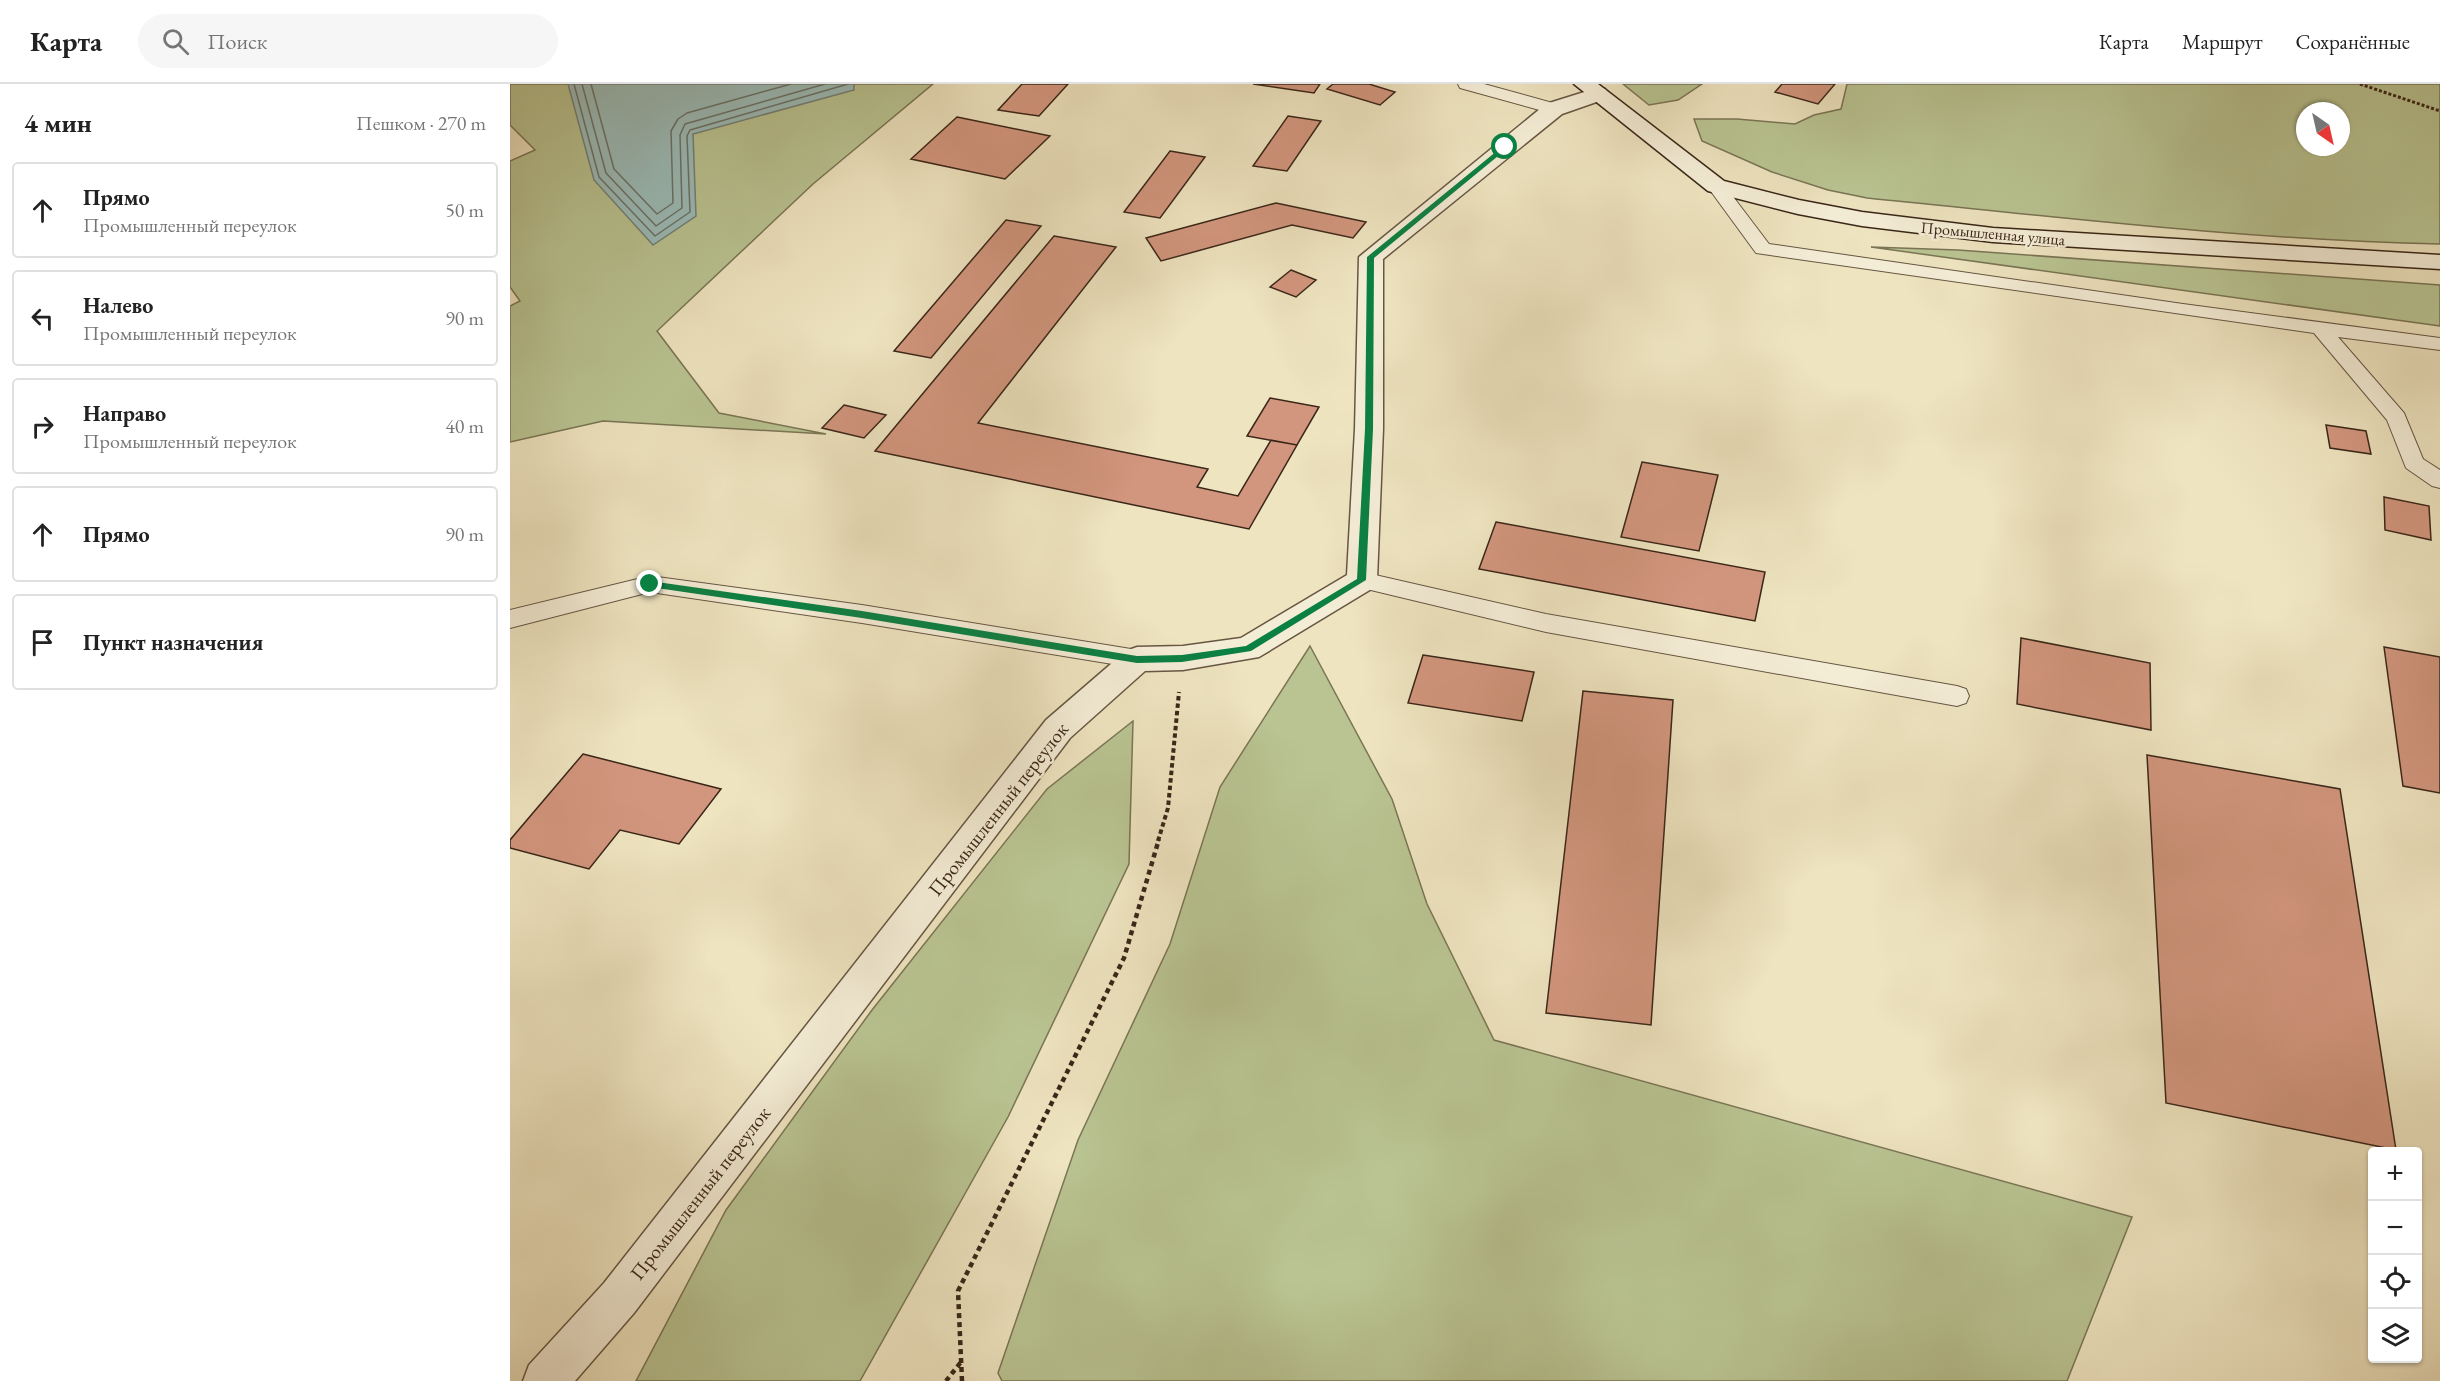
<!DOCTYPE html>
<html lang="ru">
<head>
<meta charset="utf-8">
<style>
	:root { --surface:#fff; --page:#f6f6f6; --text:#222; --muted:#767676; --line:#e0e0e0 }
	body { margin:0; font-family:"EB Garamond",serif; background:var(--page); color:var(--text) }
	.controls { position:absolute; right:18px; bottom:18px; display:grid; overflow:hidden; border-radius:6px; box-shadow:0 2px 4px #0004 }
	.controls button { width:54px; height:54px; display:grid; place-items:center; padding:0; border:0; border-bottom:2px solid var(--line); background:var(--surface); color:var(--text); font:30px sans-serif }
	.compass { position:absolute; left:1786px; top:18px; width:54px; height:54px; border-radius:50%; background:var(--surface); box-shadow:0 2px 4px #0004; rotate:146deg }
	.stop { position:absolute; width:18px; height:18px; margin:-14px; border:4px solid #0b8043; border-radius:50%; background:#fff }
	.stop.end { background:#0b8043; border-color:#fff; box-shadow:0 2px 6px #0008 }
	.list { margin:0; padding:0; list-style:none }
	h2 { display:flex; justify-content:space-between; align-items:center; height:78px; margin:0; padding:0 24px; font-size:26px }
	h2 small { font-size:20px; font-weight:400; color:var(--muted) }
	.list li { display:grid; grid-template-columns:39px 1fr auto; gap:18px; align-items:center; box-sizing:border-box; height:96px; margin:0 12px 12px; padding:0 12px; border:2px solid var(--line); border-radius:6px }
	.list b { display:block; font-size:22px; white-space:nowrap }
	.list p { margin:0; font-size:20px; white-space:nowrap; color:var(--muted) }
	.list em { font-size:20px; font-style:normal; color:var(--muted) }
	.icon { flex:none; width:33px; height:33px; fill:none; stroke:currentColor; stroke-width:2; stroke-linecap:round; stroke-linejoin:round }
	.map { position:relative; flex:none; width:1930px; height:1297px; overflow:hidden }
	header { display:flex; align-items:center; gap:36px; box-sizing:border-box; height:84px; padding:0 30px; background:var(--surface); border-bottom:2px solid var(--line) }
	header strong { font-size:28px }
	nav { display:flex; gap:33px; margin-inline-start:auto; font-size:21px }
	.search { width:420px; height:54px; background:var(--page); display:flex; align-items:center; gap:15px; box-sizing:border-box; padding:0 21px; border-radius:33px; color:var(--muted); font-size:22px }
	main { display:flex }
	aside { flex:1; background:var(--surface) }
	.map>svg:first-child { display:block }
	.green { fill:#b9c492; stroke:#7a7555; stroke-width:1.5; fill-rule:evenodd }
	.water { fill:#9bbdba; stroke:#748179; stroke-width:1.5 }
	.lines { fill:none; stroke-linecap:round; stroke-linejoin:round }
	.shore { stroke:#6a7269; stroke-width:1.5 }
	.building { fill:#d2967e; stroke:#3a2618; stroke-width:1.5 }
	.lane-casing { stroke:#675642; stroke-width:2 }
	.street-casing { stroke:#675642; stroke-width:3 }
	.secondary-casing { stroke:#3a2618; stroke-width:3 }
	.path-far2 { stroke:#3a2618; stroke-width:3; stroke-dasharray:3 2; stroke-linecap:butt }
	.path-far1 { stroke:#3a2618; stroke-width:4; stroke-dasharray:4.5 3; stroke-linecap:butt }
	.path { stroke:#3a2618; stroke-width:4.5; stroke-dasharray:5 4; stroke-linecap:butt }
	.lane { fill:#f4edd6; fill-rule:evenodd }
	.street { fill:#f4edd6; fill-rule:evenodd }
	.secondary { fill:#f4edd6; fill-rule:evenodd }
	.route { fill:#0b8043 }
	.labels { text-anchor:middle; stroke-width:5; stroke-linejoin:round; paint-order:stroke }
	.far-street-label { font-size:16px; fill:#3a2618; stroke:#f4edd6 }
	.street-label { font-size:20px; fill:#3a2618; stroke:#f4edd6 }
</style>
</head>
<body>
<header>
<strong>Карта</strong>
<div class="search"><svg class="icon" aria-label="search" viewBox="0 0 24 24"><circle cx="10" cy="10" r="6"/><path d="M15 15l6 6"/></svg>Поиск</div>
<nav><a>Карта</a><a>Маршрут</a><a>Сохранённые</a></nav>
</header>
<main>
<aside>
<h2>4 мин<small>Пешком · 270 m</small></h2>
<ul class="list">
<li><svg class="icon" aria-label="ahead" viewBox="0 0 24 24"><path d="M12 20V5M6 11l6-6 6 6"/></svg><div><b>Прямо</b><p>Промышленный переулок</p></div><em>50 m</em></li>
<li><svg class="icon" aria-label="left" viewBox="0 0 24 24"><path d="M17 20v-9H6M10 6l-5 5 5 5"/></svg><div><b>Налево</b><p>Промышленный переулок</p></div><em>90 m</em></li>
<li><svg class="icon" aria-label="right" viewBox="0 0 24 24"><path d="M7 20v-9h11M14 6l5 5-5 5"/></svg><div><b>Направо</b><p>Промышленный переулок</p></div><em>40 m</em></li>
<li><svg class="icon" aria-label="ahead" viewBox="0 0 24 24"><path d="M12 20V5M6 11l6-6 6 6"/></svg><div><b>Прямо</b></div><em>90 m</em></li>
<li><svg class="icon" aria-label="arrive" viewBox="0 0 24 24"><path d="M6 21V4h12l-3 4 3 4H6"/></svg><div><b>Пункт назначения</b></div></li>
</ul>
</aside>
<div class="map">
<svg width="1930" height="1297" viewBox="0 0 1930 1297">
	<rect width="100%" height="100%" fill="#eee4c0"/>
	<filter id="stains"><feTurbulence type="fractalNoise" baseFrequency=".00333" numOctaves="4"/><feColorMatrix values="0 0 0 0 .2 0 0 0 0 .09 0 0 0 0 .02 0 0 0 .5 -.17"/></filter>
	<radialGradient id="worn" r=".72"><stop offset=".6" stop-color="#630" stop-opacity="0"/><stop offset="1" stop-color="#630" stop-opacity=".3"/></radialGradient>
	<path class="green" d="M0,0H423L303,100L147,247L209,329L316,350L93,337L0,358V222L10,217L0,203V77L25,66L0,41Z
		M1113,0H1192L1168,16L1139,21Z
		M1337,0H1930V160C1738,156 1548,133 1357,114L1318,106L1262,88L1192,57L1184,35H1227L1285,40L1304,31L1331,25ZM1795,27H1831V63H1795Z
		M1361,163L1448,166L1930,201V242Z
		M800,562L882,715L917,820L984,956L1622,1133L1557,1297H492L488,1289L568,1056L660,860L710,703Z
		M623,637L619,780L498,1033L350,1297H126L216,1126L362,926L537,705Z"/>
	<path class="water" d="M58,0H344V6L183,50L186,132L143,161L84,96Z"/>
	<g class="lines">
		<path class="shore" d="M64,0L89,93L145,152L180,128L177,52L180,46L338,0
			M72,0L96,89L146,142L172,124L170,51L175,40L315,0
			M81,0L104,85L147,130L163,119L161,47L168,35L177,29L281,0"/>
	</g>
	<path class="building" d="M512,0H558L529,32L488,26Z
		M743,0H810L804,9Z
		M823,0H859L885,8L870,21L817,5Z
		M1272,0H1325L1308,20L1265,8Z
		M778,32L811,37L777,87L743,82Z
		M447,33L540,52L495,95L401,75Z
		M660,67L695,73L650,134L614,128Z
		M766,119L856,138L843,154L782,141L651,177L636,154Z
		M496,136L531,142L421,274L384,267Z
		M544,152L606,163L468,339L698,385L687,403L728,412L761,356L787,361L739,445L365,367Z
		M781,186L806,196L786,213L760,203Z
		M760,314L809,323L787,361L737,352Z
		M334,321L376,331L354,354L312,344Z
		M1816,341L1856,347L1861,370L1820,364Z
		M1132,378L1208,391L1189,467L1111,453Z
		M1874,413L1919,422L1921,456L1875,446Z
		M986,438L1255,488L1245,537L969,485Z
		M1511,554L1640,579L1641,646L1507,620Z
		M1874,563L1930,573V709L1893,702Z
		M913,571L1024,588L1012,637L898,619Z
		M1073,607L1163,616L1141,941L1036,929Z
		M73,670L211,705L169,760L110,746L79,785L0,764V756Z
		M1637,671L1830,705L1886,1066L1656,1019Z"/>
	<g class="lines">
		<defs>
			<path id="lane" d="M948,0H974L1050,21L1052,25L1050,29L1044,30L950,4Z
				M1206,97L1212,98L1259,160L1673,220L1930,254V266L1828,253L1894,329L1913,375L1930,386V404L1922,402L1896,384L1877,336L1804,249L1246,169L1197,102L1200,98Z
				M852,488L1036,530L1447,602L1456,605L1459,612L1456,619L1447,622L1036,548L844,502L840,496L844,490Z
				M140,492L352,521L627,566L636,569L639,575L636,581L627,584L352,539L140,508L0,544V526Z"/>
			<path id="street" d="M1087,4L1095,5L1098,10L1095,15L1052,30L873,175V345L867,496L863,504L749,573L673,586L635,587L560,654L124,1229L65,1297H13L19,1281L94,1199L536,636L616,567L627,563L673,562L731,554L837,491L845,345L849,173L1036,20Z"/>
			<path id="secondary" d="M1064,0H1088L1214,97L1289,116L1352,128L1483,144L1930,171V185L1483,158L1352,142L1288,130L1198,107Z"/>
		</defs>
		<use href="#lane" class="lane-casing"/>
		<use href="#street" class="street-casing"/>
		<use href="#secondary" class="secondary-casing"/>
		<path class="path-far2" d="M1850,0L1930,27"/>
		<path class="path-far1" d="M648,757L658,724L669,608"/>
		<path class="path" d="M436,1297L451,1278
			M452,1297L448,1207L614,874L649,755"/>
		<use href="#lane" class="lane"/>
		<use href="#street" class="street"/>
		<use href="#secondary" class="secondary"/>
	</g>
	<path class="route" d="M993,62L999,63L864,174L863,345L856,496L741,567L672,578L627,579L352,534L140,503L136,500L140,497L352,527L627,572L672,571L736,562L847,495L855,345L857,173Z"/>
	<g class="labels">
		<g class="far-street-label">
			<text transform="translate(1483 149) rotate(5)" y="6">Промышленная улица</text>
		</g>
		<g class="street-label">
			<text transform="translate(488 725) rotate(-52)" y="7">Промышленный переулок</text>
			<text transform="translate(190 1109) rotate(-52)" y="7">Промышленный переулок</text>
		</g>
	</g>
	<rect width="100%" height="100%" filter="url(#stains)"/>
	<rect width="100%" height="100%" fill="url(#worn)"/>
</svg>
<div class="controls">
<button>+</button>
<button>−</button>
<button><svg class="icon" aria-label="locate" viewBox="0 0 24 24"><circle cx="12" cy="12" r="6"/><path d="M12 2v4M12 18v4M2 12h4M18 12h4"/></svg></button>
<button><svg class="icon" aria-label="layers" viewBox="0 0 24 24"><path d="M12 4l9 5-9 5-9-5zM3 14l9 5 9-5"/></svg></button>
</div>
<svg class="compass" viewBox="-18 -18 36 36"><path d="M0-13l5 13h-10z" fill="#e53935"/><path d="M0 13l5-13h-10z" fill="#767676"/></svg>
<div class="stop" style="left:995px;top:63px"></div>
<div class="stop end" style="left:140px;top:500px"></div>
</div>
</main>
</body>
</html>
